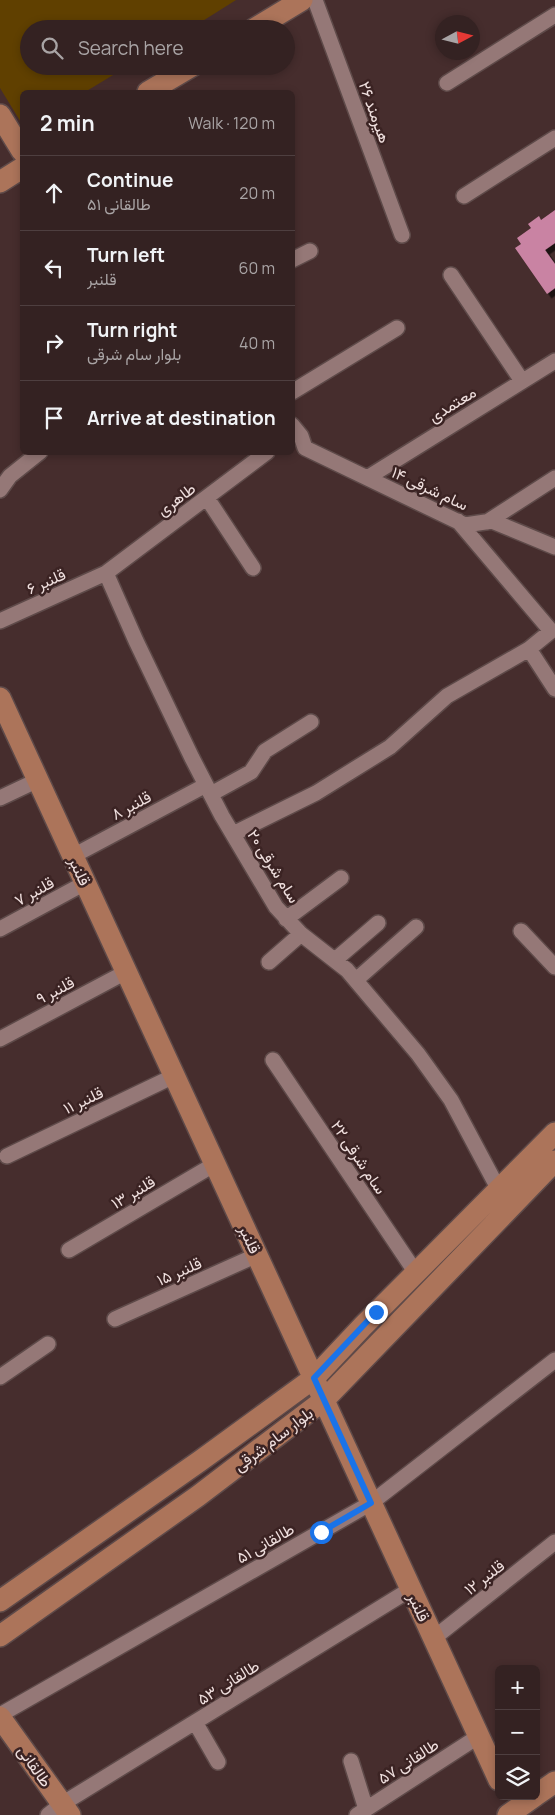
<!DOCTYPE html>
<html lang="en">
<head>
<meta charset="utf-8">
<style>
	:root { --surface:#342222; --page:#3c2a2a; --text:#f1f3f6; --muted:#a9a4a5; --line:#4e3f40 }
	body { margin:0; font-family:Manrope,Vazirmatn,sans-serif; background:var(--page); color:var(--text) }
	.controls { position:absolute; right:15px; bottom:15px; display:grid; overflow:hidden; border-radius:8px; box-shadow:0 2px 8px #0003 }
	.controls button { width:45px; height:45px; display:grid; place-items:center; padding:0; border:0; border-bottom:1px solid var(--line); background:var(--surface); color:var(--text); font:25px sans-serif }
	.compass { position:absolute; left:435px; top:15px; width:45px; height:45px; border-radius:50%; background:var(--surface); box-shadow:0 2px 8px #0003; rotate:83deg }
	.stop { position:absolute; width:15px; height:15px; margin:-11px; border:4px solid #1a73e8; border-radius:50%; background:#fff }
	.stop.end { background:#1a73e8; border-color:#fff; box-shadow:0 1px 5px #0008 }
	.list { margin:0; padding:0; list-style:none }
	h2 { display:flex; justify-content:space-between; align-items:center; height:65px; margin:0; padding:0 20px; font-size:21px }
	h2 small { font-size:16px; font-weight:400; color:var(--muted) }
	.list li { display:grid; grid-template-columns:32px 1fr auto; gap:15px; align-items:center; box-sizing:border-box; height:75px; padding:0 20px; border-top:1px solid var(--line) }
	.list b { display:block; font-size:19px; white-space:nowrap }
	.list p { margin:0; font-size:16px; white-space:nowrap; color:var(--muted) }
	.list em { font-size:16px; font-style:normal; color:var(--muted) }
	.icon { flex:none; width:28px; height:28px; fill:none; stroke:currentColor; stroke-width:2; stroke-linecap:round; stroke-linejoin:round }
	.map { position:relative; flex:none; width:555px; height:1815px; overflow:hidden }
	.search { position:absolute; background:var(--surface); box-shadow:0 2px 8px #0003; left:20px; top:20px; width:275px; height:55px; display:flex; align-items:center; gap:12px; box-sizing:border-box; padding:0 18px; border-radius:28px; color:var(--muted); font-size:19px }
	.panel { position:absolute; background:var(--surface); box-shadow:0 2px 8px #0003; left:20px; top:90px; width:275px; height:365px; border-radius:8px }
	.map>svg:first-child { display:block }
	.green { fill:#604000 }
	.building { fill:#c983a3; filter:url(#shadow) }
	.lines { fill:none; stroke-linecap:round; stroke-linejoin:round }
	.street-casing { stroke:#5e4a49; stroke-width:18 }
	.secondary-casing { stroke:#5e4a49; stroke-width:24 }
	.street { stroke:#957877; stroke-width:15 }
	.secondary { stroke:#ac745a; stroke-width:21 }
	.route { stroke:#1a73e8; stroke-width:6 }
	.labels { text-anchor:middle; stroke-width:5; stroke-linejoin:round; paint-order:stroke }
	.street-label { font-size:16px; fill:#efdfde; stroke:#3b2323 }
</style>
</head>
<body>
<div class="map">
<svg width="555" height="1815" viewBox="0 0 555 1815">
	<defs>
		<filter id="shadow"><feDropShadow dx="4.5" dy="4.5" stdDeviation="0" flood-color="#0009"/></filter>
	</defs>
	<rect width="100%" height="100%" fill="#462d2d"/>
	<path class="green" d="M0,0H236L190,29H29V66H128L85,92H22V124L0,88Z"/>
	<path class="building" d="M555,210V243L545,250L555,264V288L547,294L515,248L521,244L517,238L531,228L528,224L539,216L541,220Z"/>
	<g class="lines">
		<defs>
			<path id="street" d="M315,0L402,235
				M447,83L555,15
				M464,196L555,138
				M292,260L310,251
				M451,275L522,381
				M292,392L397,328
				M292,425L301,436L305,448L465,525L492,521L555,547
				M367,478L555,361
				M0,490L10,476L40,452
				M207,498L253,568
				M458,521L551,631L529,649L555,689
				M487,522L555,478
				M106,573L136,641L192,758L222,816L276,907L301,934L347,970L418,1054L451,1100L499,1190
				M0,621L106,573L267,452
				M211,794L251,772L265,751L311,722
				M0,798L38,780
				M233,834L316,793L390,747L447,696L529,649
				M73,856L206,785
				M286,919L341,878
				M0,929L85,883
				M521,931L555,967
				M335,960L378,923
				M269,962L301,934
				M356,980L416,927
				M0,1039L126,972
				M273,1060L416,1273
				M7,1156L174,1076
				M69,1250L215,1164
				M115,1319L257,1255
				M0,1377L48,1344
				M434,1638L555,1542
				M0,1715L371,1503L555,1360
				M195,1722L218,1762
				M351,1761L366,1809
				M48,1815L62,1804L411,1589
				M357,1815L479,1736"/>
			<path id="secondary" d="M254,29L302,0
				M148,92L192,66
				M0,115L22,151
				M0,182L22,168
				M0,698L499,1780
				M0,1601L200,1461L314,1378L363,1326L555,1133
				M0,1636L198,1496L324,1400L555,1161
				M0,1717L70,1815
				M536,1795L555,1782
				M508,1815L535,1796"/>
		</defs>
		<use href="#street" class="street-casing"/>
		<use href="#secondary" class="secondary-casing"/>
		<use href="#street" class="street"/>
		<use href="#secondary" class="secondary"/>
	</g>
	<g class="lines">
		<path class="route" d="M321,1532L371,1503L314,1378L376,1312"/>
	</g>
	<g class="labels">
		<g class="street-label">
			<text transform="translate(375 112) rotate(70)" y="6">هیرمند ۲۶</text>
			<text transform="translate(452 404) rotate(-32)" y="6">معتمدی</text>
			<text transform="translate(430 488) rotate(25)" y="6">سام شرقی ۱۴</text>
			<text transform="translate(176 499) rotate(-37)" y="6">طاهری</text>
			<text transform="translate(46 581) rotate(-24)" y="6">قلنبر ۶</text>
			<text transform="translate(131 805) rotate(-28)" y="6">قلنبر ۸</text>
			<text transform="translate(274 866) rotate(58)" y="6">سام شرقی ۲۰</text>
			<text transform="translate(80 871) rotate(65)" y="6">قلنبر</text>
			<text transform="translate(34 891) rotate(-29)" y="6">قلنبر ۷</text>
			<text transform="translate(55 990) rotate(-28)" y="6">قلنبر ۹</text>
			<text transform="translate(83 1100) rotate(-26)" y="6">قلنبر ۱۱</text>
			<text transform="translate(359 1157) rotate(56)" y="6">سام شرقی ۲۲</text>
			<text transform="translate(133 1192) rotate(-31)" y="6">قلنبر ۱۳</text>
			<text transform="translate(250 1239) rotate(65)" y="6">قلنبر</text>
			<text transform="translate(179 1271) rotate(-24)" y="6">قلنبر ۱۵</text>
			<text transform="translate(273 1439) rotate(-37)" y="6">بلوار سام شرقی</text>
			<text transform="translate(265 1543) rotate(-30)" y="6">طالقانی ۵۱</text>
			<text transform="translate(484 1577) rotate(-38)" y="6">قلنبر ۱۲</text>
			<text transform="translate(419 1607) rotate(65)" y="6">قلنبر</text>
			<text transform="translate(228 1682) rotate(-32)" y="6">طالقانی ۵۳</text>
			<text transform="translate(408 1761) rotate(-33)" y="6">طالقانی ۵۷</text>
			<text transform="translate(35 1766) rotate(55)" y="6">طالقانی</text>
		</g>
	</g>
</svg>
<div class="controls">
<button>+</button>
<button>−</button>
<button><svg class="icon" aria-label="layers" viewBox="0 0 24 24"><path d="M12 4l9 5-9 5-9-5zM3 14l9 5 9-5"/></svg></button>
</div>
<svg class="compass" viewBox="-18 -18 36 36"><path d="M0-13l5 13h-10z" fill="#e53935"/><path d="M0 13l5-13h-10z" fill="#a9a4a5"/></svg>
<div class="stop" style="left:321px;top:1532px"></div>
<div class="stop end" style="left:376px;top:1312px"></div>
<div class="search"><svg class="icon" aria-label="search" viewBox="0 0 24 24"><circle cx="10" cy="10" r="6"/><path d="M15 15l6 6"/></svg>Search here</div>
<section class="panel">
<h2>2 min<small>Walk · 120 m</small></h2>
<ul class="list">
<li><svg class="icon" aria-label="ahead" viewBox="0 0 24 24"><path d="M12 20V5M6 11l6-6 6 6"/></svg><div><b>Continue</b><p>طالقانی ۵۱</p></div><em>20 m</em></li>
<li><svg class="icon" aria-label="left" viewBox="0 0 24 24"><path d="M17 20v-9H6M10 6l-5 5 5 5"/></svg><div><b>Turn left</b><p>قلنبر</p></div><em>60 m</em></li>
<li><svg class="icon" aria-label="right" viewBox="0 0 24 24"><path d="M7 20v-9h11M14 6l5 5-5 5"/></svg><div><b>Turn right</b><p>بلوار سام شرقی</p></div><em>40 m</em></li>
<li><svg class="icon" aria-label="arrive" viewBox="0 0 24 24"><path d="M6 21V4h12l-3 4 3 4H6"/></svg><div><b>Arrive at destination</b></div></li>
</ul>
</section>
</div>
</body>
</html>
